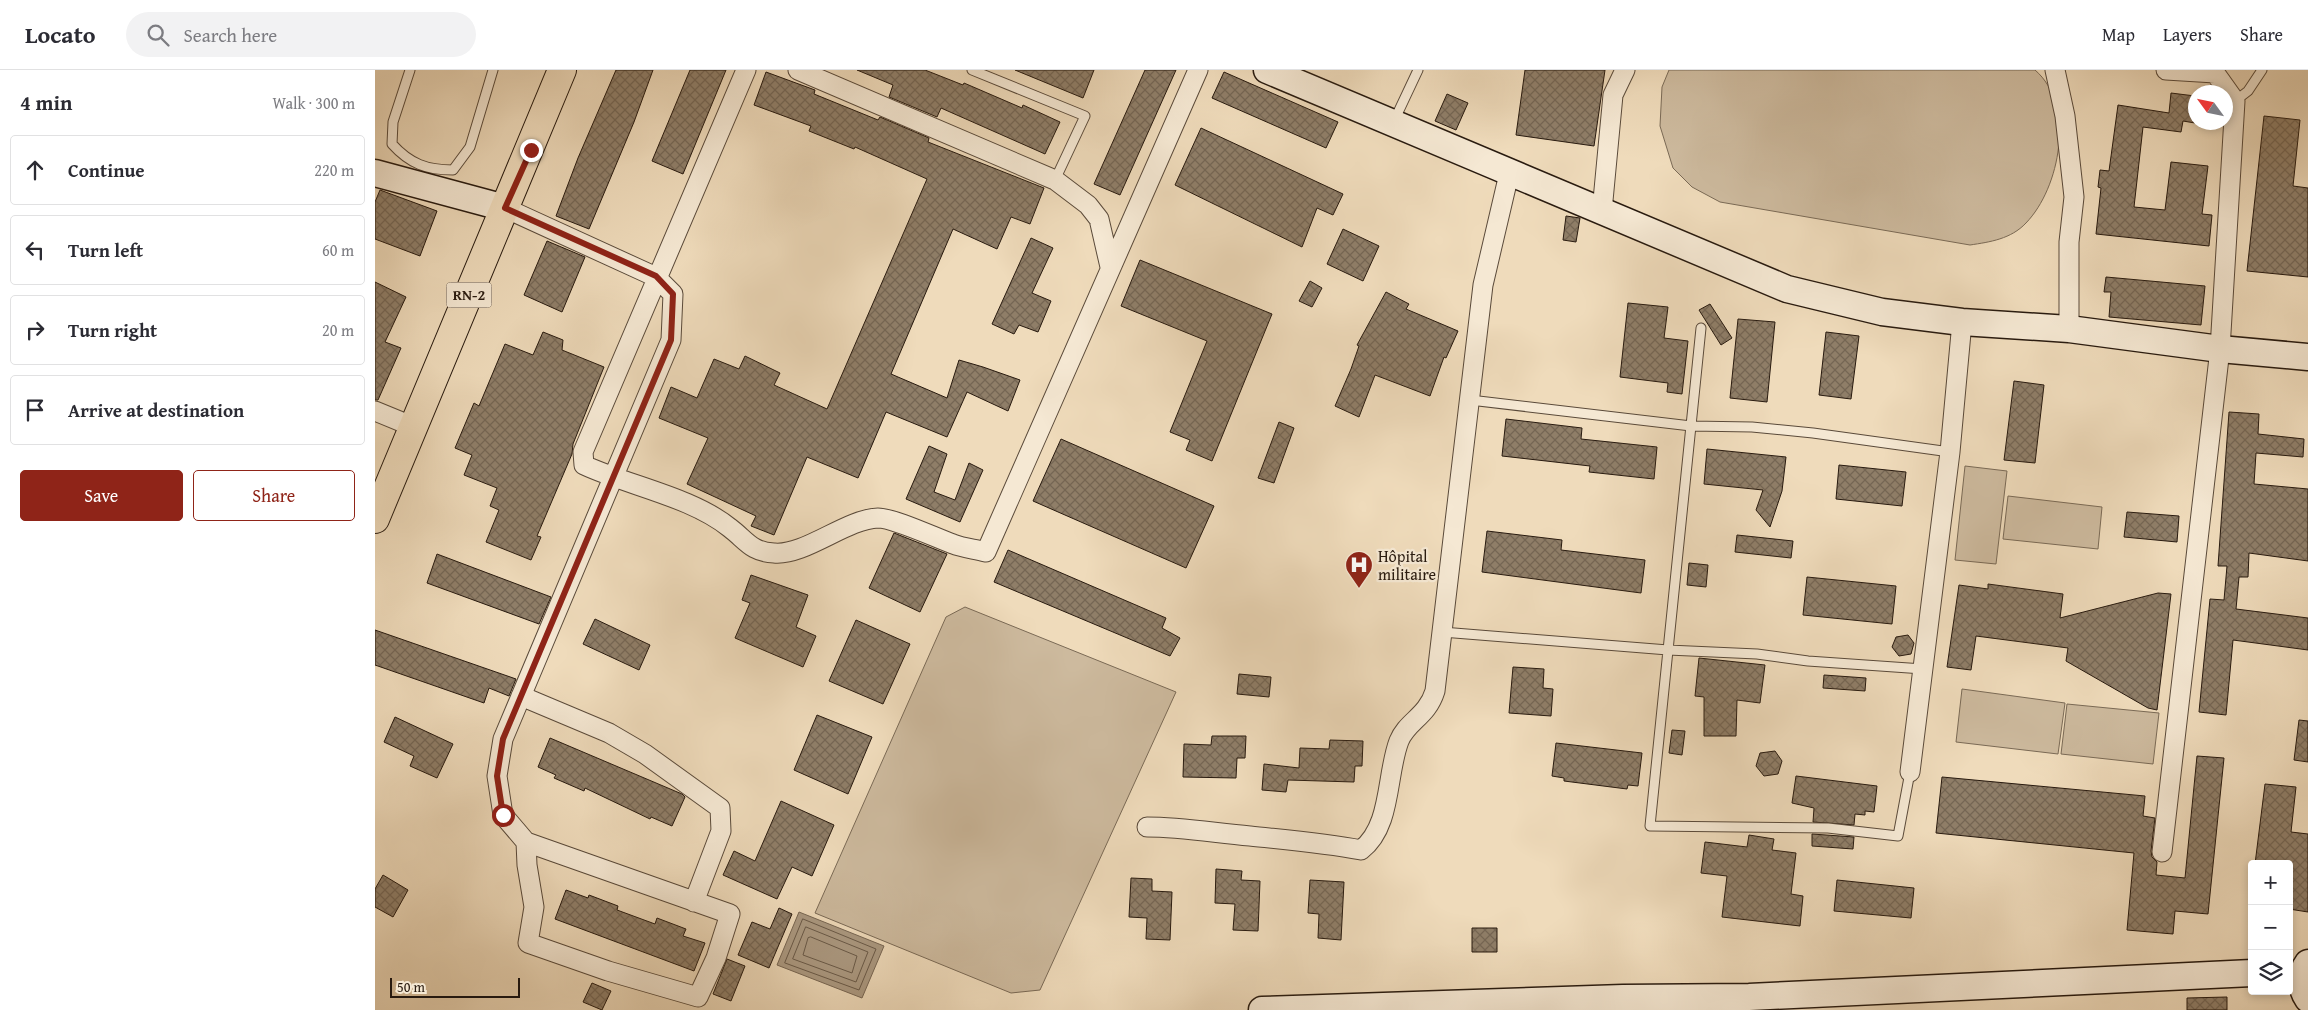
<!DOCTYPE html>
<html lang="en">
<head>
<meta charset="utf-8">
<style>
	:root { --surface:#fff; --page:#f2f2f3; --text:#2b2b33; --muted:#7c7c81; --line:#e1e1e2; --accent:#8f2418 }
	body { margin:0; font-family:"Gentium Book Plus",serif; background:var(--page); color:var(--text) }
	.controls { position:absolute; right:15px; bottom:15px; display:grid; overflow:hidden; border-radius:5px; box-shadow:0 2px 8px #0003 }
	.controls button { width:45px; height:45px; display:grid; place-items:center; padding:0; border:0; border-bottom:1px solid var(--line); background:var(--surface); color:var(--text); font:25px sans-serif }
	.compass { position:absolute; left:1813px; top:15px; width:45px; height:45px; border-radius:50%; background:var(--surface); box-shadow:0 2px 8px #0003; rotate:303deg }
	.scale { position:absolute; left:15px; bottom:12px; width:130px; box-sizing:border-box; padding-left:5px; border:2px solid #281a0f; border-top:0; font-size:14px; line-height:18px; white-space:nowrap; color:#281a0f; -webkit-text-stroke:4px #f5e8d3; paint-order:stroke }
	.stop { position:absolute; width:15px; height:15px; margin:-11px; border:4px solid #8f2418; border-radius:50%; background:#fff }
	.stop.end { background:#8f2418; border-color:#fff; box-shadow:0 1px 5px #0008 }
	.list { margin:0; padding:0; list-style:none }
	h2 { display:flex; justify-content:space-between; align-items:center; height:65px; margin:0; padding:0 20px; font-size:21px }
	h2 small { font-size:16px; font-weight:400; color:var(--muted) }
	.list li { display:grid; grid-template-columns:32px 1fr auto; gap:15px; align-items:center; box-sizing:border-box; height:70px; margin:0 10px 10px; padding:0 10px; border:1px solid var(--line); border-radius:5px }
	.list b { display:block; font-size:19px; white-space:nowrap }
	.list em { font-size:16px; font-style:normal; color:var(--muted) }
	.actions { display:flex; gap:10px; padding:15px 20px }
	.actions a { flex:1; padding:11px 0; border:1px solid var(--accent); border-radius:5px; text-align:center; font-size:18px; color:var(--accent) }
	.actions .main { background:var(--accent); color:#fff }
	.icon { flex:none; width:28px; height:28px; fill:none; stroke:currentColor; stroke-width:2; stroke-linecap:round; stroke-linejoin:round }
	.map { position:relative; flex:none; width:1933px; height:940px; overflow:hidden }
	header { display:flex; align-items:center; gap:30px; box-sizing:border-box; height:70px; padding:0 25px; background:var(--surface); border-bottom:1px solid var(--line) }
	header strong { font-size:24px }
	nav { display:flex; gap:28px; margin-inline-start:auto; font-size:18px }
	.search { width:350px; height:45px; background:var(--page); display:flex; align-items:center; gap:12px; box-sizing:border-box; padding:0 18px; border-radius:28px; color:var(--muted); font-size:19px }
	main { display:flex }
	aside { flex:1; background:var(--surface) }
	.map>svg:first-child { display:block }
	.pitch { fill:#cdba9e; stroke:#7a6a56 }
	.water { fill:#ab9981; stroke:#776653 }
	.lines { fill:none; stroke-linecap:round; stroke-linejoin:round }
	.shore { stroke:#6a5a48; stroke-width:1 }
	.building { fill:url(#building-cross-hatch); stroke:#281a0f }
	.lane-casing { stroke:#5a4a3a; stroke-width:11 }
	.street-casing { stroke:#5a4a3a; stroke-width:21 }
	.secondary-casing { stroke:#281a0f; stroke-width:29 }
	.primary-casing { stroke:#281a0f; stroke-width:30 }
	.lane { stroke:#f5e8d3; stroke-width:9 }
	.street { stroke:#f5e8d3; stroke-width:19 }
	.secondary { stroke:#f5e8d3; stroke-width:26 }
	.primary { stroke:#efdbbb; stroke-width:28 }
	.route { stroke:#8f2418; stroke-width:6 }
	.labels { text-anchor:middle; stroke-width:4.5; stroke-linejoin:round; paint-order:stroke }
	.shield { fill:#f5e8d3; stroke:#66584a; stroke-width:1 }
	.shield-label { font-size:15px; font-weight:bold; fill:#281a0f }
	.poi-label { font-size:16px; fill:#281a0f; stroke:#f5e8d3; text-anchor:start }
</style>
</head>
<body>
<header>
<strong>Locato</strong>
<div class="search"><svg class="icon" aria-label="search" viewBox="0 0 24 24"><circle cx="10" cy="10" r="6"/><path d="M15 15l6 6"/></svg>Search here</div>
<nav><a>Map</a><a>Layers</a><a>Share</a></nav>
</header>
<main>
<aside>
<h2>4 min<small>Walk · 300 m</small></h2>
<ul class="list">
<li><svg class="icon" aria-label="ahead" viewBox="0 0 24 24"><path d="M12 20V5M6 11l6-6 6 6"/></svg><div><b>Continue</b></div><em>220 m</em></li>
<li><svg class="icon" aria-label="left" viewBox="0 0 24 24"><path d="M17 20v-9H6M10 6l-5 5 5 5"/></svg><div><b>Turn left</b></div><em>60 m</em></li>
<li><svg class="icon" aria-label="right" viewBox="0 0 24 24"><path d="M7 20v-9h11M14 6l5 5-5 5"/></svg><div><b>Turn right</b></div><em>20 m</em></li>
<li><svg class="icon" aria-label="arrive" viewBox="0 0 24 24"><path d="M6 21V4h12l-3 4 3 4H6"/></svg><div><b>Arrive at destination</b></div></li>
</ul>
<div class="actions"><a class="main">Save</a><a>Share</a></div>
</aside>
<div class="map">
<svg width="1933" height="940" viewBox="0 0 1933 940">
	<defs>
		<pattern id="building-cross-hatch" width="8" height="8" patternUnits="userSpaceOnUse" patternTransform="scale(1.25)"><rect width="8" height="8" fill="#8f7e68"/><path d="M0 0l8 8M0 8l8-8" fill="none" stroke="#756654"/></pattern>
	</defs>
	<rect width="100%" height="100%" fill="#efdbbb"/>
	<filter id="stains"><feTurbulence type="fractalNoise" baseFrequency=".004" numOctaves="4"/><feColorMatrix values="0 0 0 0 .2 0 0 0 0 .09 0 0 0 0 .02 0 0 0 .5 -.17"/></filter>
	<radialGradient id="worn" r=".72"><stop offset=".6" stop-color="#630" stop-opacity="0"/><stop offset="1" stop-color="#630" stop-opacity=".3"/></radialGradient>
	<path class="pitch" d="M1294,0H1660C1701,35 1685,118 1651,153C1636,169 1615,172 1595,175L1345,132L1317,117L1298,98L1285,56L1287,17Z
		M1590,396L1632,401L1621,494L1580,490Z
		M1633,426L1727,437L1723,479L1628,469Z
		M590,537L801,622L665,920L636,923L440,843L571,547Z
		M1587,619L1690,633L1683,684L1581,672Z
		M1692,634L1784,643L1778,694L1686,684Z"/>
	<path class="water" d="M424,842L509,876L487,928L402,895Z"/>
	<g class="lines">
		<path class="shore" d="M428,849L501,879L484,920L410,893Z
			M431,857L493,882L481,912L418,889Z
			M436,867L482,886L477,903L428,885L433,868Z"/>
	</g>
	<path class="building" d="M241,0H278L259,52L214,159L181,146L203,88Z
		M315,0H351L308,104L277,91Z
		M482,0H550L588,15L589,13L647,38L648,35L685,52L670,84L566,38L562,47L514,27L518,15Z
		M640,0H719L708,28Z
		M770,0H801L745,125L719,114Z
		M1150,0H1230L1219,76L1141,65Z
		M391,2L440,20L439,24L503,50L505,47L554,68L553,72L669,118L655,154L636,147L622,179L578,159L516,304L572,328L584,290L608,297L645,310L633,341L592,322L572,367L511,342L483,408L432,387L399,465L376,456L381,446L312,414L333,368L284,348L296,317L322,328L339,289L364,299L370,286L405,303L399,315L452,339L552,109L480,77L479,79L434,61L436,56L379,35Z
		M849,2L963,52L951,78L837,28Z
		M1796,23L1820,26V53L1808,51L1806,62L1768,57L1759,137L1790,140L1796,92L1833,96L1827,144L1837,145L1834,176L1721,164L1726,118L1723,117L1725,100L1734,101L1743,35L1794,43Z
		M1072,24L1093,33L1081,60L1060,51Z
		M1889,46L1925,50L1918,116L1933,118V207L1872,201Z
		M826,58L968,124L958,145L942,138L927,177L800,115Z
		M5,120L62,141L45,186L0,169V132Z
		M1191,146L1205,148L1201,172L1188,170Z
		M968,159L1004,176L988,211L952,194Z
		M656,168L678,178L657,223L676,231L663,262L644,255L639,264L617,254Z
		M172,171L210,187L187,242L149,225Z
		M765,190L897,244L837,391L811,380L815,370L795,362L832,271L746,236Z
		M1731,207L1830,216L1826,255L1734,247L1736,222H1729Z
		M935,211L947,218L937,237L924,231Z
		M0,212L31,227L10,272L26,278L3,330H0Z
		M1011,222L1034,234L1031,239L1083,261L1071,288L1069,287L1055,326L1000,305L984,347L960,336L976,299L984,276L982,275Z
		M1253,233L1293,237L1289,268L1313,271L1307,324L1292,322L1293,313L1245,307Z
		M1335,234L1357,268L1346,275L1324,240Z
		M1363,249L1400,252L1392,332L1355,328Z
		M168,262L188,270L187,280L229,297L198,374L197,384L162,466L166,467L156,490L111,472L124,440L115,436L122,418L89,405L97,385L80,378L99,333L104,336L130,274L158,285Z
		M1451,262L1484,266L1476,329L1444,325Z
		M1639,311L1669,315L1660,393L1629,390Z
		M1854,342L1884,344L1883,364L1929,369L1928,387L1881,383L1879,414L1933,419V491L1874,483L1873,507H1864L1861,539L1933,548V580L1858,570L1851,645L1824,642L1835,529L1849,530L1852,496H1843Z
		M1131,349L1207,358L1206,369L1282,377L1279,409L1214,402L1215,396L1127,386Z
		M904,352L919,358L899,413L883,408Z
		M686,369L839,436L811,498L658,431Z
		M554,376L572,384L559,422L580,430L594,393L608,400L585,452L531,429Z
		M1332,379L1411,387L1407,421L1395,457L1381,440L1388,420L1329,414Z
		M1464,395L1531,402L1527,436L1461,429Z
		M1752,442L1804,446L1802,472L1749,467Z
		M1112,461L1187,470L1186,480L1270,490L1266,523L1107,502Z
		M519,463L572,484L545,542L494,518Z
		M1362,465L1418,471L1416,488L1360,482Z
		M633,480L791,548L787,558L805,568L795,586L619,512Z
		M62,484L176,527L164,554L52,513Z
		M1314,493L1333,495L1331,517L1312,515Z
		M376,505L433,525L421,557L441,566L428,597L360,568L375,533L367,530Z
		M1432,507L1521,516L1517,554L1428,545Z
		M1613,514L1688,524L1685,548L1783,523L1796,524L1782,640L1773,638L1691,591L1693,578L1601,566L1596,600L1572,597L1584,515L1613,519Z
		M220,549L275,575L264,600L208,574Z
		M481,550L535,574L508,634L454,611Z
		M0,560L141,609L134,626L114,618L109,633L0,595Z
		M1533,565L1539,573L1536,584L1524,586L1517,577L1521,567Z
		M1324,588L1390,595L1385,633L1362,630L1361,666H1329V627L1320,626Z
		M1138,597L1169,599L1168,618L1178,619L1176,646L1134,643Z
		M864,604L896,607L894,627L862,624Z
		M1449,605L1491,608L1490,621L1448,618Z
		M442,645L497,667L473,724L419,700Z
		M20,647L78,674L62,708L35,696L39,686L9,672Z
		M1924,650L1933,651V692L1919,690Z
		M1297,660L1310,661L1307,685L1294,683Z
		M837,666H871L870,688H862L861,708L808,707L809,674L836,675Z
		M175,668L307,724L310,727L297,756L276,747L275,749L210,718L209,721L179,708L181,705L163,697Z
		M955,670L988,671L987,696H980L979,712L913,710L911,722L887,720L889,694L924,698L925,678L954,679Z
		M1181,673L1267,683L1263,716L1253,715L1252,719L1189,711V708L1177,706Z
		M1400,681L1407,691L1403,704L1389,706L1381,696L1385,683Z
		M1822,686L1849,688L1833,844L1800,841L1798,864L1752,860L1759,783L1561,763L1567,707L1770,726L1768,746L1780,748L1776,781L1777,787L1782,792L1781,805L1810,808Z
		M1421,706L1502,716L1499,742L1490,741V745L1480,744L1479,755L1438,752L1439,738L1417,733Z
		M1890,714L1921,717L1916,762L1933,764V842L1914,839V794H1880Z
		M406,731L459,755L437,806L417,797L402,829L348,805L359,781L380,791Z
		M1437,764L1479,767L1478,779L1437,776Z
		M1374,765L1399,769L1397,780L1421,783L1416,824L1428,826L1425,856L1347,847L1352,806L1326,803L1330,772L1372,777Z
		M841,799L867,801L866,810L885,811L883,861L858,860L860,834L840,833Z
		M8,805L33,820L18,847L0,837V819Z
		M756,808L777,809V821L797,822L795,870L771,869L772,848L754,847Z
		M935,810L969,812L966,870L943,868L944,844L933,843Z
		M1462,810L1539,818L1536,848L1459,841Z
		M191,820L213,828L214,825L243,836L242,840L280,854L282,848L311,859L308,866L330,873L319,901L180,849Z
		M404,838L417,844L394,898L363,885L377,852L395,859Z
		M1097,858H1122V882H1097Z
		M352,889L370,896L356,931L338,924Z
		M217,913L236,921L227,940L208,932Z
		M1852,927V940H1812V928Z"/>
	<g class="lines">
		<defs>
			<path id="lane" d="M35,0L18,52L17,74C35,94 52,100 78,100L95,77L118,0
				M597,0L710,46L680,110
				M1860,31L1873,21L1887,0
				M1019,51L1043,0
				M1326,258L1275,756L1453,758L1523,766L1535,702
				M1095,330L1316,356L1377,357L1438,363L1575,382
				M1067,562L1293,580L1382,584L1433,591L1548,599"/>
			<path id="street" d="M371,0L208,382L209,395C254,416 317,427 355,458C371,470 376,482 399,483C430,486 471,449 503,448C519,448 561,468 578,474C588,478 600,479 611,482L823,0
				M423,0L680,110L713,135L724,149L735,197
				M1680,0L1690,46L1699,127L1694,172V259
				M130,138L281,207L298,224L296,270L128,669L122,706L128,745L151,772L355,844L341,888L323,927L233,901L153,873L159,837L152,795L151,772
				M1227,141L1238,25L1250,0
				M0,341L39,357
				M146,626L234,663L270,684L345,738L346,761L319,832
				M1535,702L1575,382L1587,252
				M772,757C807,757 840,763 875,766C912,770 949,773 986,780C1017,756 1011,705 1024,671C1032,651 1052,647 1060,621L1108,215L1134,104
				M1787,782L1845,279L1860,31L1840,3L1791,0"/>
			<path id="secondary" d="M892,0L1412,219L1507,242L1587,252L1694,259L1845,279L1933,287
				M0,103L130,138
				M1933,893C1925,904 1925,917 1933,929
				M887,940L1248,928L1374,927L1877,903"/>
			<path id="primary" d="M0,449L187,0"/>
		</defs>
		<use href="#lane" class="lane-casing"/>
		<use href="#street" class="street-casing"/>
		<use href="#secondary" class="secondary-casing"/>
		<use href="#primary" class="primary-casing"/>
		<use href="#lane" class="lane"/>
		<use href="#street" class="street"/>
		<use href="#secondary" class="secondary"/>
		<use href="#primary" class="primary"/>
	</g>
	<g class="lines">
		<path class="route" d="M128,745L122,706L128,669L296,270L298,224L281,206L130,138L156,80"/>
	</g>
	<defs>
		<symbol id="hospital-pin" viewBox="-11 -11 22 30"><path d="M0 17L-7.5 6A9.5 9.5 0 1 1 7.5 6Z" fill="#8f2418" stroke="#f5e8d3"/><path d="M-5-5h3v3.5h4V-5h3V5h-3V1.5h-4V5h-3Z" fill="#fff"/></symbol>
	</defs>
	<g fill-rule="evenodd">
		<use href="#hospital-pin" x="968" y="479" width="32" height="43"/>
	</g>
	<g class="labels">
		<rect class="shield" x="71.5" y="212.5" width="45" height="25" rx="4"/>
		<g class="shield-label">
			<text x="94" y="230">RN-2</text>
		</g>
		<g class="poi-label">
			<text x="1003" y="492">Hôpital<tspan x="1003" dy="18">militaire</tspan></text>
		</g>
	</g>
	<rect width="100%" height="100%" filter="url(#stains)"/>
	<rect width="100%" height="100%" fill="url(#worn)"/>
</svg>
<div class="controls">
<button>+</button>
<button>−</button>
<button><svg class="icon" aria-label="layers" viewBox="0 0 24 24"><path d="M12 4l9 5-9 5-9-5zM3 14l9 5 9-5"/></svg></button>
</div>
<svg class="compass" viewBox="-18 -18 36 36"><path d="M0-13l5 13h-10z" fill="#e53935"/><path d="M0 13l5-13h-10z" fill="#7c7c81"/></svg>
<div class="scale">50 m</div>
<div class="stop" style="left:128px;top:745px"></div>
<div class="stop end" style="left:156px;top:80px"></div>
</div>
</main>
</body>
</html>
